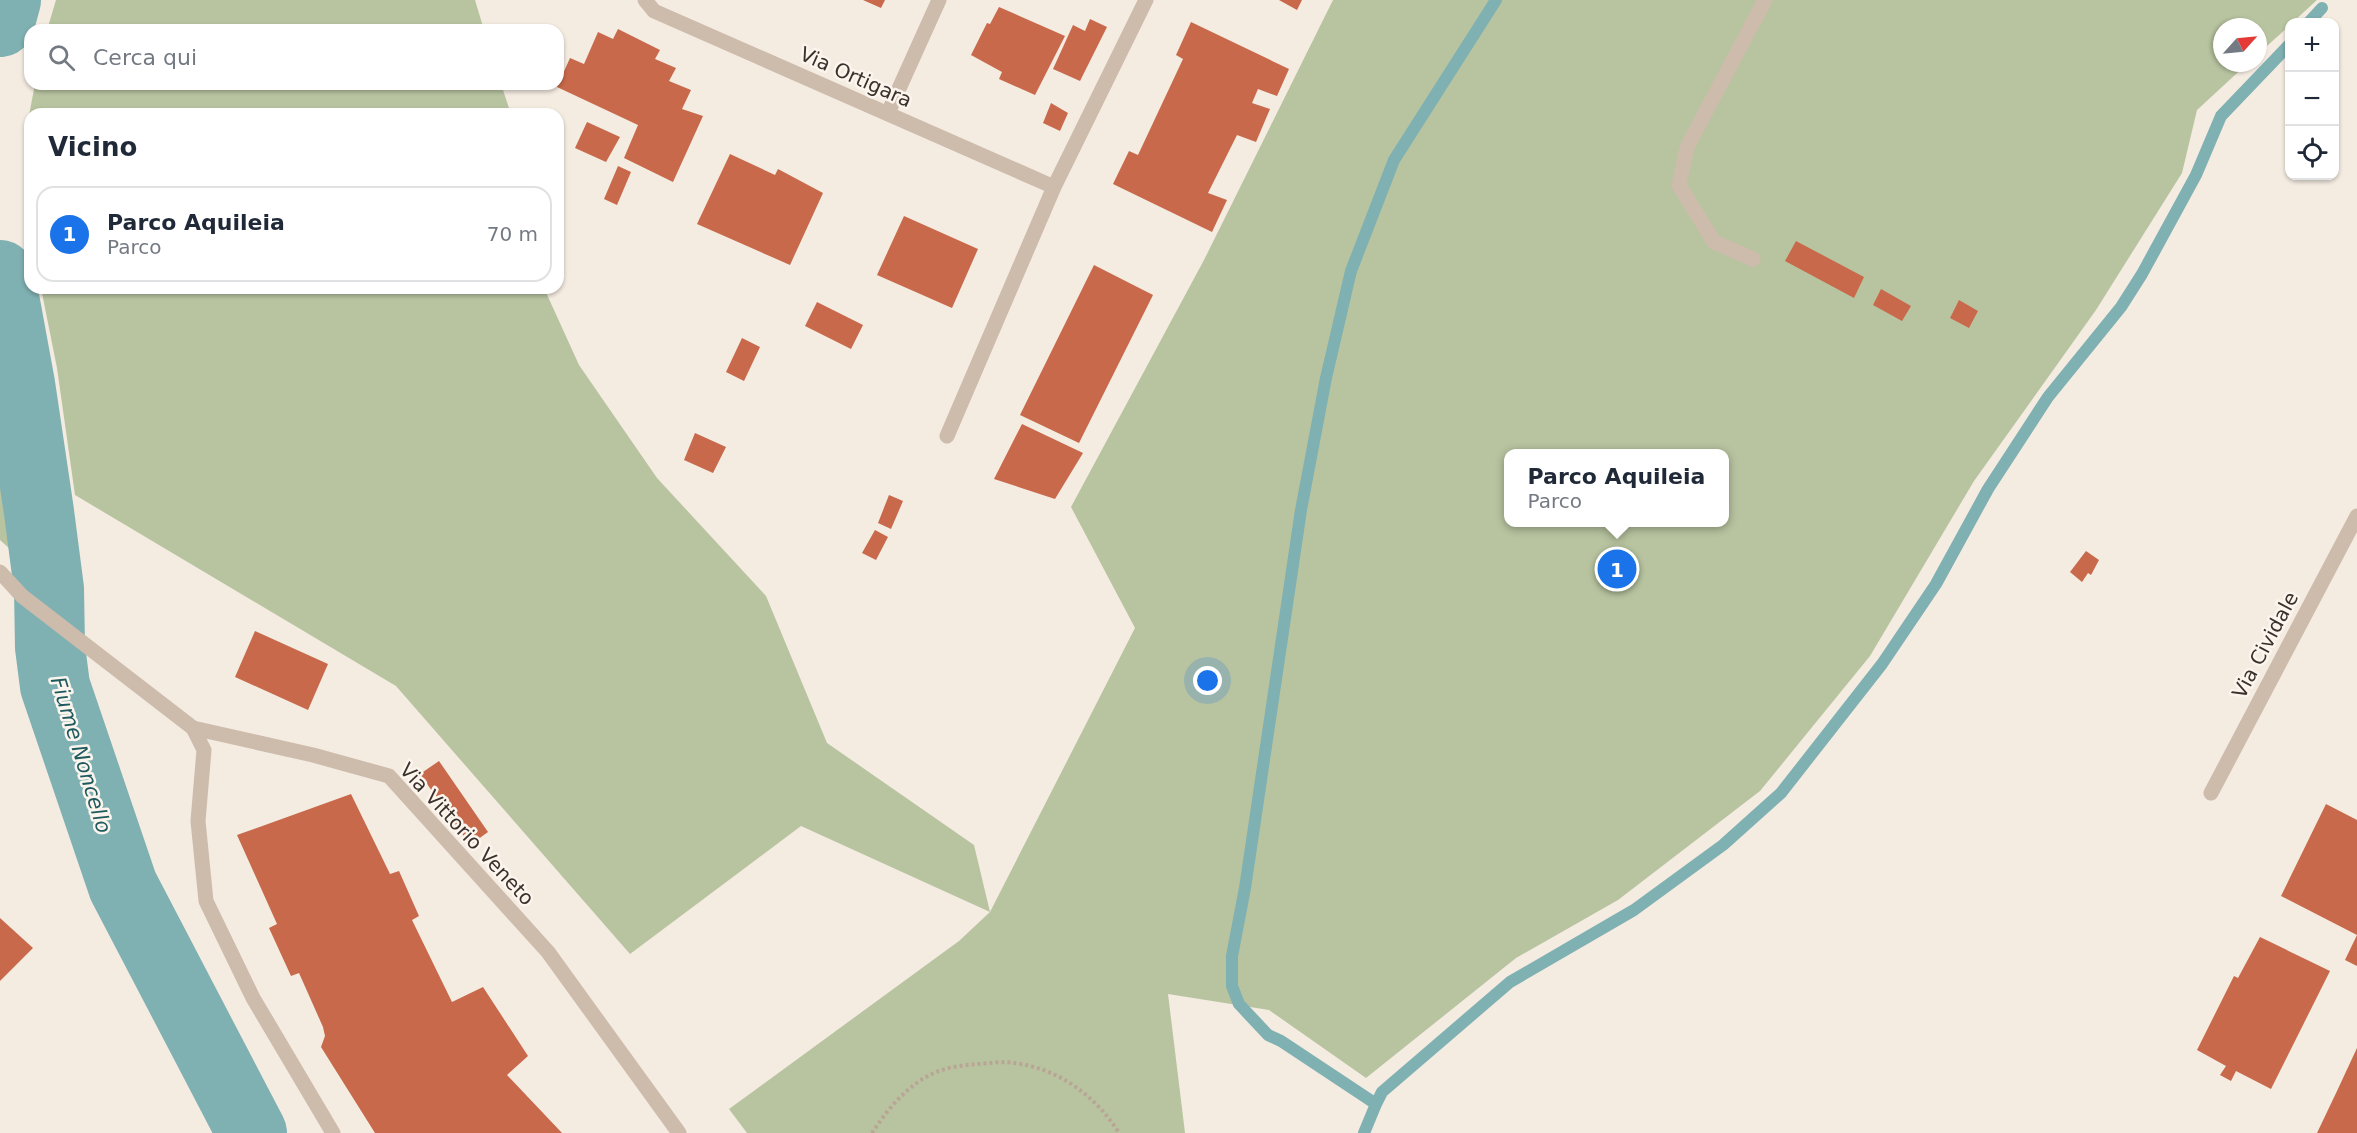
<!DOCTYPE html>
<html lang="it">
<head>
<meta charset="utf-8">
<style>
	:root { --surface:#fff; --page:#f6f6f7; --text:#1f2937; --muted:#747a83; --line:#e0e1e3; --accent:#1a73e8 }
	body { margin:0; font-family:"DejaVu Sans",sans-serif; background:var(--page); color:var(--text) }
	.controls { position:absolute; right:18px; top:18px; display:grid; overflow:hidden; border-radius:12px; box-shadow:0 2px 4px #0004 }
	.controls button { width:54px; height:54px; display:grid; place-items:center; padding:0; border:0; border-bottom:2px solid var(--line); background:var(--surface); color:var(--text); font:30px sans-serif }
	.compass { position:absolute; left:2213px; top:18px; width:54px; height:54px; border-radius:50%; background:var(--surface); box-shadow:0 2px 4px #0004; rotate:63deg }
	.you { position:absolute; left:1208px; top:681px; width:21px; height:21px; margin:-15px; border:4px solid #fff; border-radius:50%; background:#1a73e8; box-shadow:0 0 0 9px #1a73e833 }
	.badge { display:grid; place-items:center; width:39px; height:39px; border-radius:50%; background:var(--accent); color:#fff; font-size:20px; font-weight:700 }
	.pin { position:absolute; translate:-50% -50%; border:3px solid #fff; box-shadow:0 2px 6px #0006 }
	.popup { position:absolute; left:1504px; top:449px; width:225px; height:78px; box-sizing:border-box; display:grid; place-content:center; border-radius:12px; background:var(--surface); filter:drop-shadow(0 2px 4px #0005); font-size:20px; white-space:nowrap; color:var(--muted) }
	.popup b { font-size:22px; color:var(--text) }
	.popup::after { content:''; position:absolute; left:50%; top:100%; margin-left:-12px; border:12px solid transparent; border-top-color:var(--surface) }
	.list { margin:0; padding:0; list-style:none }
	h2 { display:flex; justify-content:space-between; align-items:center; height:78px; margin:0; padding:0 24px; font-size:26px }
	h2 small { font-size:20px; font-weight:400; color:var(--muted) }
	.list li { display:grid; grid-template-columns:39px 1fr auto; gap:18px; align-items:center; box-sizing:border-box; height:96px; margin:0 12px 12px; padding:0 12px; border:2px solid var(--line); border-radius:18px }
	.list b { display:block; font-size:22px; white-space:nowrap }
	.list p { margin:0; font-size:20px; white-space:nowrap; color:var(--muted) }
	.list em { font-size:20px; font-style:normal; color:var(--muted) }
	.icon { flex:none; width:33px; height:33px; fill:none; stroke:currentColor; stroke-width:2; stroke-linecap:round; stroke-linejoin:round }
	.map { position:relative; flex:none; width:2357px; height:1133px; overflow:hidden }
	.search { position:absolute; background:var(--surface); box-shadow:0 2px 4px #0004; left:24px; top:24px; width:540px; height:66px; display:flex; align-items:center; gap:15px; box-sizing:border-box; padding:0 21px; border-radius:18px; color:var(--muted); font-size:22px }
	.panel { position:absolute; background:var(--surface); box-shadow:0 2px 4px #0004; left:24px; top:108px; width:540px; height:186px; border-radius:18px }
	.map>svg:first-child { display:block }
	.green { fill:#b8c4a0; fill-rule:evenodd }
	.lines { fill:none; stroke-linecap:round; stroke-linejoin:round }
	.stream { stroke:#7fb0b2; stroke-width:12 }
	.river { stroke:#7fb0b2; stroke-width:70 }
	.building { fill:#c8694b }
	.path { stroke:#b9a596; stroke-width:4; stroke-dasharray:3 3; stroke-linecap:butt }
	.lane { stroke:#cdbbac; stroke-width:15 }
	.street { stroke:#cdbbac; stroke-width:15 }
	.labels { text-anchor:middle; stroke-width:5; stroke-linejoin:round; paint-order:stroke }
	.street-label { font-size:20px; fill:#3b302b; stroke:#fbf5ee }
	.water-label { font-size:21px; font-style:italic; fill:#1f5a5e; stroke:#fbf5ee }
</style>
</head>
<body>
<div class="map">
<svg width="2357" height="1133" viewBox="0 0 2357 1133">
	<rect width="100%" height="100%" fill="#f4ebe1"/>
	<path class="green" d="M56,0H475L484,30H47Z
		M1333,0H2317L2293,22H2290L2289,26L2258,54V27H2222V63H2248L2197,110L2182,173L2096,310L1974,481L1870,656L1760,791L1618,900L1516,958L1366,1078L1269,1010L1168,994L1185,1133H747L729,1109L959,941L990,912L801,826L630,954L396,686L75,495L57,368L41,288H544L579,365L657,478L766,596L827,743L974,845L990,912L1135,628L1071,507L1204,260ZM1509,454H1725V522H1509Z
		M35,84H501L511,114H30V232L27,126Z
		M0,429L21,559L0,540Z"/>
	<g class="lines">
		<path class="stream" d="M2309,22L2322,8
			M1376,1104L1382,1092L1510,982L1634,910L1723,845L1781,793L1882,664L1936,584L1988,489L2048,397L2121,307L2142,274L2196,175L2221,116L2290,44
			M1364,1133L1376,1104L1281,1041L1268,1035L1239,1004L1232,986V956L1245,888L1301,510L1326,378L1351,271L1394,160L1496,0"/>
		<path class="river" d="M0,22L6,0
			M0,275L20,384L39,512L49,589L50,647L55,686L123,886L252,1133"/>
	</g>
	<path class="building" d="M863,0H885L881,8Z
		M1279,0H1302L1297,10Z
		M999,7L1065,36L1035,95L999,79L1002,72L971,55L987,23L990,24Z
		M1090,19L1107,27L1080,81L1053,69L1073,25L1085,31Z
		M1191,22L1289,69L1277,96L1258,89L1252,103L1270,109L1256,142L1237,135L1208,193L1227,200L1212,232L1113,184L1129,151L1138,155L1183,59L1176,55Z
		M618,29L660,50L655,59L676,68L669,81L691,90L682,109L703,116L673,182L624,158L638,125L557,87L570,58L584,64L598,32L613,39Z
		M1051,103L1068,113L1060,131L1043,123Z
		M587,122L620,137L606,162L575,148Z
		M730,154L775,175L778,169L823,193L790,265L697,224Z
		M618,166L631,172L617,205L604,199Z
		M904,216L978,249L952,308L877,275Z
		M1796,241L1864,277L1854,298L1785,261Z
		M1094,265L1153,295L1079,443L1020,415Z
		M1881,289L1911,306L1902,321L1873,305Z
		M1959,300L1978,311L1969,328L1950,318Z
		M817,302L863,325L851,349L805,326Z
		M742,338L760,347L744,381L726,372Z
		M1022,424L1083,453L1055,499L994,479Z
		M695,433L726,447L713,473L684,460Z
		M889,495L903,501L891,529L878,523Z
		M875,530L888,537L876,560L862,553Z
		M2086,551L2099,560L2091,575L2088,573L2082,582L2070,572Z
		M255,631L328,664L308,710L235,677Z
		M439,761L488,832L470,845L420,774Z
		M351,794L390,874L399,871L419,916L412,920L452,1002L483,987L528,1056L507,1075L562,1133H375L321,1047L325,1036L323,1027L299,973L291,976L269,928L277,924L237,835Z
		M2326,804L2357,820V935L2281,896Z
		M0,918L33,948L0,981Z
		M2357,935V966L2345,960Z
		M2260,937L2330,971L2271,1089L2236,1071L2231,1081L2220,1075L2226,1066L2197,1050L2234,976L2238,978Z
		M2357,1048V1133H2317L2337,1091Z"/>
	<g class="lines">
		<path class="path" d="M872,1133C887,1110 907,1085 934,1073C947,1067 964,1065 979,1064C991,1063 1004,1061 1015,1063C1059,1069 1096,1096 1119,1133"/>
		<path class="lane" d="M1753,259L1714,242L1679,185L1687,147L1765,0
			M193,728L313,755L389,776L548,952L679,1133
			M193,728L204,750L198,821L206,901L253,998L333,1133"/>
		<path class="street" d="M645,0L654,11L1054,187
			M888,113L939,0
			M947,436L1054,187L1146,0
			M0,572L22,596L193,728
			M2211,793L2357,516"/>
	</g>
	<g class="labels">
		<g class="street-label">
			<text transform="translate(856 77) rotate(24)" y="7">Via Ortigara</text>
			<text transform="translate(2265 645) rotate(-62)" y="7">Via Cividale</text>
			<text transform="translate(467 834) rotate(47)" y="7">Via Vittorio Veneto</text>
		</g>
		<g class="water-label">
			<text transform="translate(81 755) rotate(73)" y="7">Fiume Noncello</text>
		</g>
	</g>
</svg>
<div class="controls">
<button>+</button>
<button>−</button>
<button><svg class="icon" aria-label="locate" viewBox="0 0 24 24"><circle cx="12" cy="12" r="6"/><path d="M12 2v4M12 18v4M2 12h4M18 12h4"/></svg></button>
</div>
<svg class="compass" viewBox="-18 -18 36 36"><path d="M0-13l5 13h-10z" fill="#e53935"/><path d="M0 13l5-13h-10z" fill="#747a83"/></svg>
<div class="you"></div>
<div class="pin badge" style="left:1617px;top:569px">1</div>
<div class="popup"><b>Parco Aquileia</b>Parco</div>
<div class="search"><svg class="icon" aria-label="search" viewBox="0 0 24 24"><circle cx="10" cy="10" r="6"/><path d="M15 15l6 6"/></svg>Cerca qui</div>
<section class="panel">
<h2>Vicino<small></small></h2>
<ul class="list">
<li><span class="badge">1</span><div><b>Parco Aquileia</b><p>Parco</p></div><em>70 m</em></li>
</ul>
</section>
</div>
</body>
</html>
